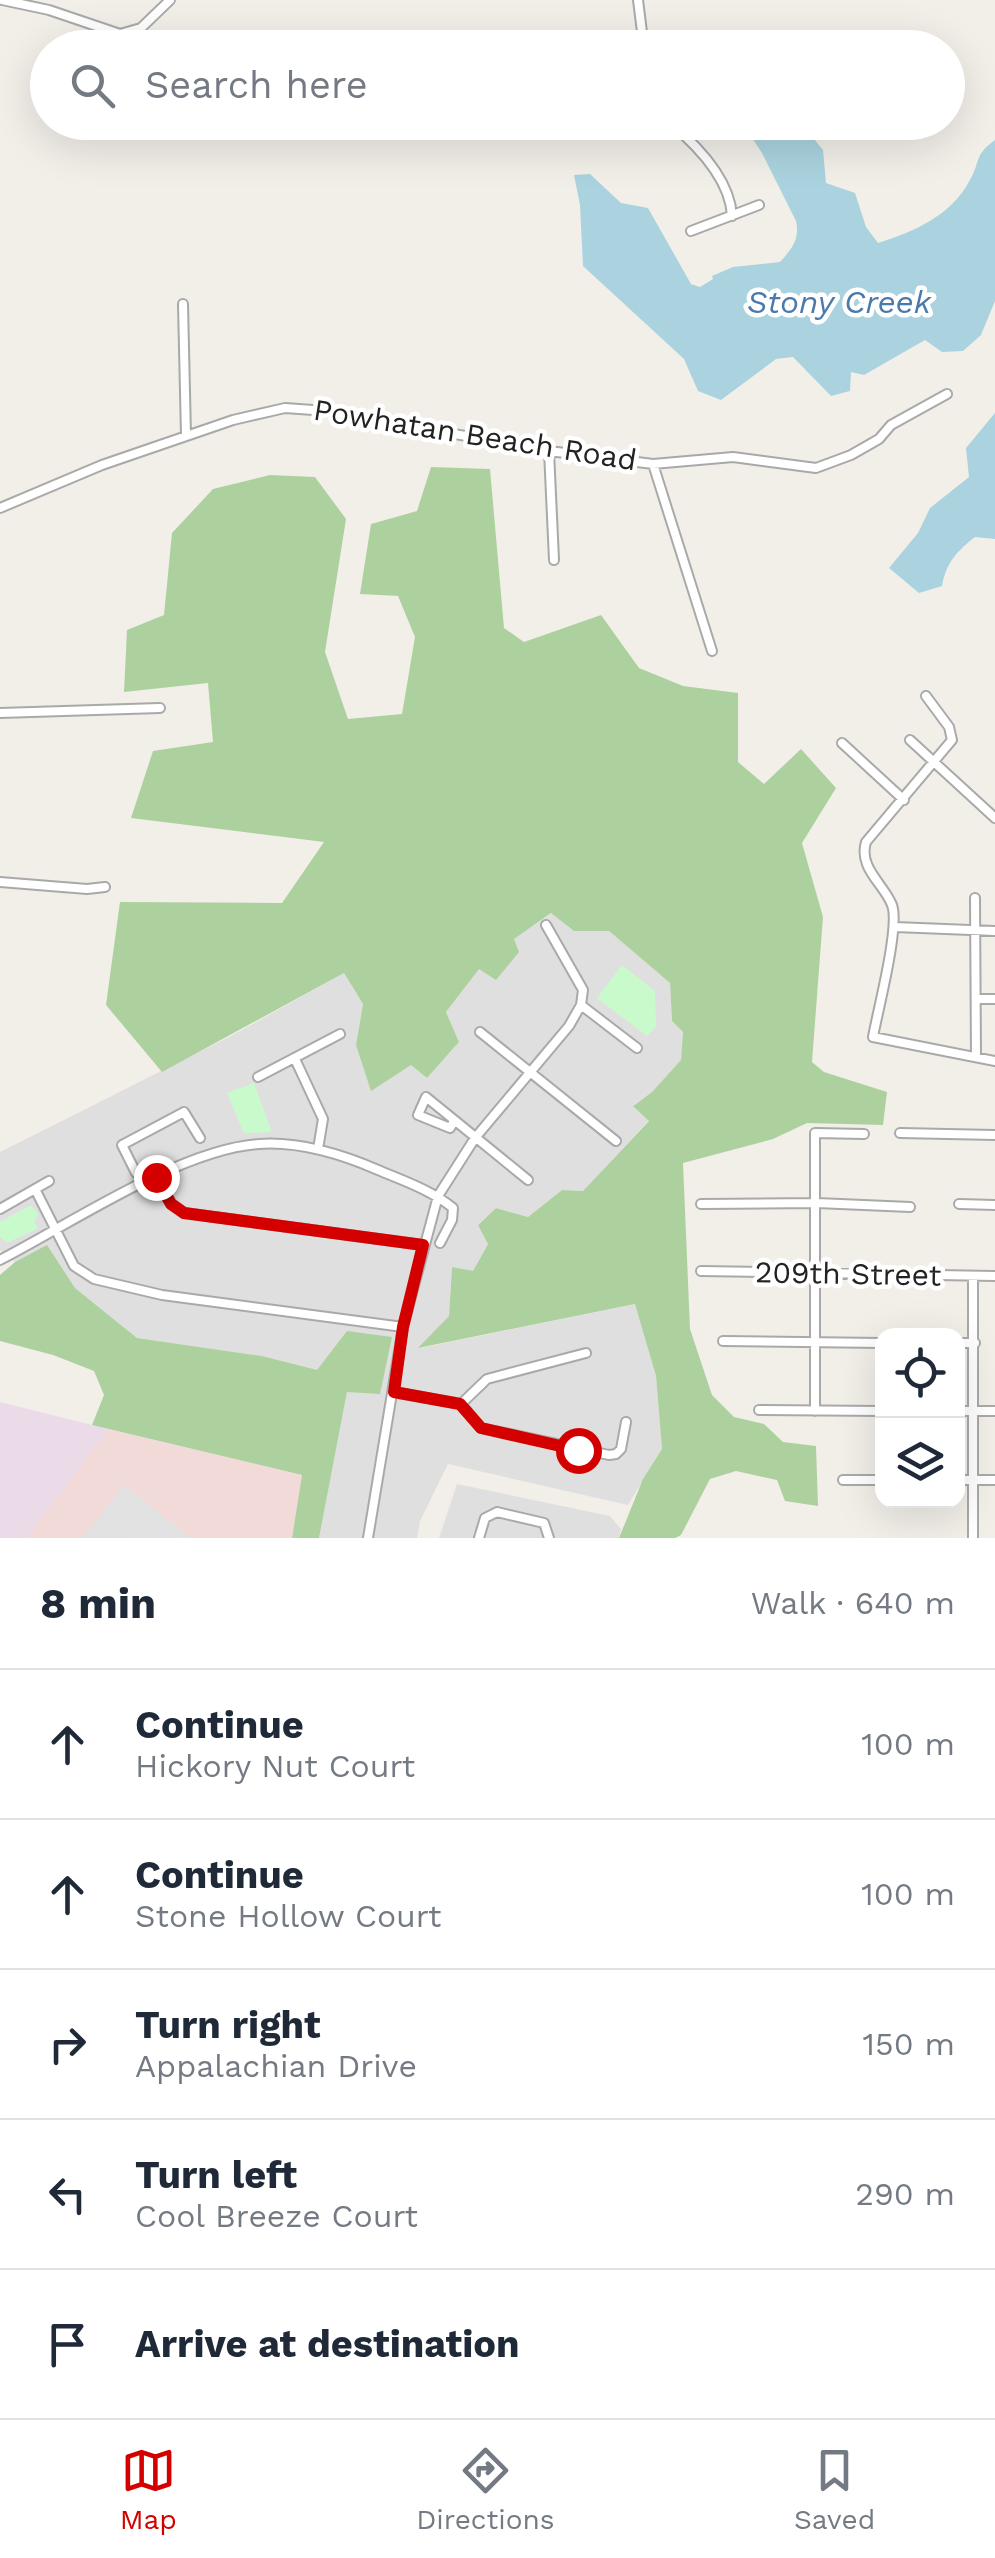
<!DOCTYPE html>
<html lang="en">
<head>
<meta charset="utf-8">
<style>
	:root { --surface:#fff; --page:#f6f6f7; --text:#1f2937; --muted:#747a83; --line:#e0e1e3; --accent:#d40000 }
	body { margin:0; font-family:"Work Sans",sans-serif; background:var(--page); color:var(--text) }
	.controls { position:absolute; right:30px; bottom:30px; display:grid; overflow:hidden; border-radius:20px; box-shadow:0 10px 40px #0002 }
	.controls button { width:90px; height:90px; display:grid; place-items:center; padding:0; border:0; border-bottom:2px solid var(--line); background:var(--surface); color:var(--text); font:50px sans-serif }
	.stop { position:absolute; width:30px; height:30px; margin:-22px; border:8px solid #d40000; border-radius:50%; background:#fff }
	.stop.end { background:#d40000; border-color:#fff; box-shadow:0 2px 10px #0008 }
	.list { margin:0; padding:0; list-style:none }
	h2 { display:flex; justify-content:space-between; align-items:center; height:130px; margin:0; padding:0 40px; font-size:42px }
	h2 small { font-size:32px; font-weight:400; color:var(--muted) }
	.list li { display:grid; grid-template-columns:65px 1fr auto; gap:30px; align-items:center; box-sizing:border-box; height:150px; padding:0 40px; border-top:2px solid var(--line) }
	.list b { display:block; font-size:38px; white-space:nowrap }
	.list p { margin:0; font-size:32px; white-space:nowrap; color:var(--muted) }
	.list em { font-size:32px; font-style:normal; color:var(--muted) }
	.icon { flex:none; width:55px; height:55px; fill:none; stroke:currentColor; stroke-width:2; stroke-linecap:round; stroke-linejoin:round }
	.map { position:relative; flex:none; width:995px; height:1538px; overflow:hidden }
	.search { position:absolute; background:var(--surface); box-shadow:0 10px 40px #0002; left:30px; right:30px; top:30px; height:110px; display:flex; align-items:center; gap:25px; box-sizing:border-box; padding:0 35px; border-radius:55px; color:var(--muted); font-size:38px }
	.sheet { height:880px; background:var(--surface) }
	nav { display:flex; justify-content:space-around; align-items:center; box-sizing:border-box; height:140px; border-top:2px solid var(--line); background:var(--surface); font-size:28px; color:var(--muted) }
	nav a { display:grid; justify-items:center; gap:5px }
	nav .on { color:var(--accent) }
	.map>svg:first-child { display:block }
	.residential { fill:#e0dfdf }
	.commercial { fill:#f2dad9 }
	.industrial { fill:#ebdbe8 }
	.forest { fill:#add19e }
	.park { fill:#c8facc }
	.parking { fill:#e2e2e2 }
	.water { fill:#aad3df }
	.lines { fill:none; stroke-linecap:round; stroke-linejoin:round }
	.street-casing { stroke:#a9a9a9; stroke-width:12 }
	.street { stroke:#fff; stroke-width:8 }
	.route { stroke:#d40000; stroke-width:12 }
	.labels { text-anchor:middle; stroke-width:9; stroke-linejoin:round; paint-order:stroke }
	.street-label { font-size:30px; fill:#222; stroke:#fff }
	.water-label { font-size:32px; font-style:italic; fill:#4a7aab; stroke:#fff }
</style>
</head>
<body>
<div class="map">
<svg width="995" height="1538" viewBox="0 0 995 1538">
	<rect width="100%" height="100%" fill="#f2efe9"/>
	<path class="residential" d="M552,913L574,931H609L670,983L672,1021L683,1032L681,1060L652,1092L633,1105L649,1120L583,1191L562,1190L528,1217L496,1208L478,1224L488,1243L473,1272L452,1267L449,1316L420,1348L636,1304L656,1376L662,1449L628,1505L448,1464L420,1521L417,1538H319L347,1392L318,1371L262,1356L137,1338L75,1288L47,1246L15,1262L0,1250V1152L231,1036L344,973L363,1004L356,1045L411,1065L427,1078L459,1042L446,1012L479,968L496,979L513,939Z
		M457,1484L610,1516L621,1529L619,1538H439Z"/>
	<path class="commercial" d="M108,1429L302,1475L292,1538H26Z"/>
	<path class="industrial" d="M0,1402L108,1429L26,1538H0Z"/>
	<path class="forest" d="M431,467L490,469L504,628L524,642L601,615L639,668L683,686L738,693V762L764,784L801,749L836,788L802,843L823,917L812,1062L824,1072L887,1092L883,1125L807,1123L773,1139L683,1163L690,1329L712,1395L734,1417L764,1424L783,1442L816,1446L818,1506L785,1501L777,1480L736,1471L710,1479L681,1535L675,1538H619L643,1479L662,1449L656,1376L635,1304L418,1348L449,1316L452,1267L473,1271L488,1244L478,1225L496,1208L528,1217L562,1190L583,1191L649,1121L633,1106L652,1092L681,1060L683,1032L672,1021L670,983L609,931H574L551,913L514,939L519,952L496,980L479,969L446,1012L459,1042L427,1078L411,1065L371,1091L356,1045L363,1004L344,973L162,1072L106,1005L120,902L282,903L324,842L131,818L153,751L213,742L208,683L124,692L127,630L164,615L172,533L213,489L270,475L315,477L346,519L325,652L348,719L402,714L415,637L398,596L360,594L371,524L417,511Z
		M47,1245L75,1288L137,1338L262,1356L317,1370L347,1331L392,1337L380,1394L347,1392L319,1538H292L302,1475L92,1425L104,1395L94,1371L53,1355L0,1341V1275L15,1262Z"/>
	<path class="park" d="M622,965L655,991L656,1027L647,1036L597,998Z
		M254,1083L272,1132L244,1133L227,1093Z
		M31,1205L38,1214L34,1222L38,1228L7,1243L0,1237V1222Z"/>
	<path class="parking" d="M124,1485L173,1524L190,1538L83,1537Z"/>
	<path class="water" d="M742,123H801L823,150L826,183L855,193L866,227L878,243C914,232 952,215 970,180C981,160 974,155 995,140V301L981,335L963,351L942,352L925,340L864,375L851,372L850,391L831,396L793,357L776,359L721,400L698,391L684,359L583,266L580,205L574,175L590,174L621,203L648,208L691,284L700,287L713,279L712,276L733,267L780,262C792,249 800,239 796,221L762,153Z
		M995,413V539L975,537C957,551 946,563 942,586L919,593L889,568L918,533L930,508L969,477L966,448Z"/>
	<g class="lines">
		<defs>
			<path id="street" d="M2,0L49,10L120,34L141,28L170,0
				M638,0L644,48
				M669,122C698,146 730,179 732,216
				M691,231L759,205
				M183,304L186,436
				M549,451L554,560
				M653,464L712,651
				M0,508L102,465L233,420L285,408L327,411L549,451L653,464L733,457L816,468L851,455L879,439L891,425L947,394
				M926,696L949,727L952,740L866,842C858,868 884,884 892,905C900,927 878,1009 873,1037L995,1061
				M0,713L160,708
				M910,740L995,818
				M842,743L904,800
				M0,882L87,889L105,887
				M975,898L976,1057
				M895,927L995,931
				M976,999H995
				M581,1005L637,1048
				M480,1032L616,1141
				M295,1059L323,1119L318,1149
				M258,1077L340,1034
				M454,1121L450,1128L418,1115L426,1097L528,1180
				M900,1133L995,1135
				M136,1173L122,1145L184,1112L200,1138
				M156,1177L171,1203L184,1213L423,1245
				M35,1189L74,1266L94,1279L162,1295L403,1327
				M701,1204L817,1203L910,1207
				M959,1204L995,1205
				M0,1209L49,1181
				M0,1260C72,1223 181,1149 259,1144C300,1141 341,1154 378,1170C404,1181 431,1190 453,1208L452,1220L440,1243
				M701,1271L995,1276
				M723,1341L882,1343
				M958,1343H975
				M393,1392L461,1404L481,1428L609,1455L616,1454L621,1449L626,1422
				M461,1404L487,1379L586,1353
				M759,1410L882,1411
				M815,1411V1133L864,1134
				M958,1411H995
				M843,1480H882
				M958,1480H995
				M368,1538L403,1327L438,1196L475,1138L569,1026L581,1005L583,990L546,925
				M479,1538L485,1518L497,1512L544,1523L549,1538
				M973,1538V1277"/>
		</defs>
		<use href="#street" class="street-casing"/>
		<use href="#street" class="street"/>
	</g>
	<g class="lines">
		<path class="route" d="M156,1177L171,1204L184,1213L423,1245L403,1327L394,1392L460,1404L481,1428L578,1450"/>
	</g>
	<g class="labels">
		<g class="street-label">
			<text transform="translate(475 435) rotate(9)" y="10">Powhatan Beach Road</text>
			<text transform="translate(848 1274) rotate(1)" y="10">209th Street</text>
		</g>
		<g class="water-label">
			<text x="839" y="313">Stony Creek</text>
		</g>
	</g>
</svg>
<div class="controls">
<button><svg class="icon" aria-label="locate" viewBox="0 0 24 24"><circle cx="12" cy="12" r="6"/><path d="M12 2v4M12 18v4M2 12h4M18 12h4"/></svg></button>
<button><svg class="icon" aria-label="layers" viewBox="0 0 24 24"><path d="M12 4l9 5-9 5-9-5zM3 14l9 5 9-5"/></svg></button>
</div>
<div class="stop" style="left:578px;top:1450px"></div>
<div class="stop end" style="left:156px;top:1177px"></div>
<div class="search"><svg class="icon" aria-label="search" viewBox="0 0 24 24"><circle cx="10" cy="10" r="6"/><path d="M15 15l6 6"/></svg>Search here</div>
</div>
<section class="sheet">
<h2>8 min<small>Walk · 640 m</small></h2>
<ul class="list">
<li><svg class="icon" aria-label="ahead" viewBox="0 0 24 24"><path d="M12 20V5M6 11l6-6 6 6"/></svg><div><b>Continue</b><p>Hickory Nut Court</p></div><em>100 m</em></li>
<li><svg class="icon" aria-label="ahead" viewBox="0 0 24 24"><path d="M12 20V5M6 11l6-6 6 6"/></svg><div><b>Continue</b><p>Stone Hollow Court</p></div><em>100 m</em></li>
<li><svg class="icon" aria-label="right" viewBox="0 0 24 24"><path d="M7 20v-9h11M14 6l5 5-5 5"/></svg><div><b>Turn right</b><p>Appalachian Drive</p></div><em>150 m</em></li>
<li><svg class="icon" aria-label="left" viewBox="0 0 24 24"><path d="M17 20v-9H6M10 6l-5 5 5 5"/></svg><div><b>Turn left</b><p>Cool Breeze Court</p></div><em>290 m</em></li>
<li><svg class="icon" aria-label="arrive" viewBox="0 0 24 24"><path d="M6 21V4h12l-3 4 3 4H6"/></svg><div><b>Arrive at destination</b></div></li>
</ul>
</section>
<nav>
<a class="on"><svg class="icon" aria-label="map" viewBox="0 0 24 24"><path d="M3 6l6-2 6 2 6-2v14l-6 2-6-2-6 2zM9 4v14M15 6v14"/></svg>Map</a>
<a><svg class="icon" aria-label="directions" viewBox="0 0 24 24"><path d="M12 3l9 9-9 9-9-9zM9 14v-3h6M13 9l2 2-2 2"/></svg>Directions</a>
<a><svg class="icon" aria-label="saved" viewBox="0 0 24 24"><path d="M7 4h10v16l-5-4-5 4z"/></svg>Saved</a>
</nav>
</body>
</html>
